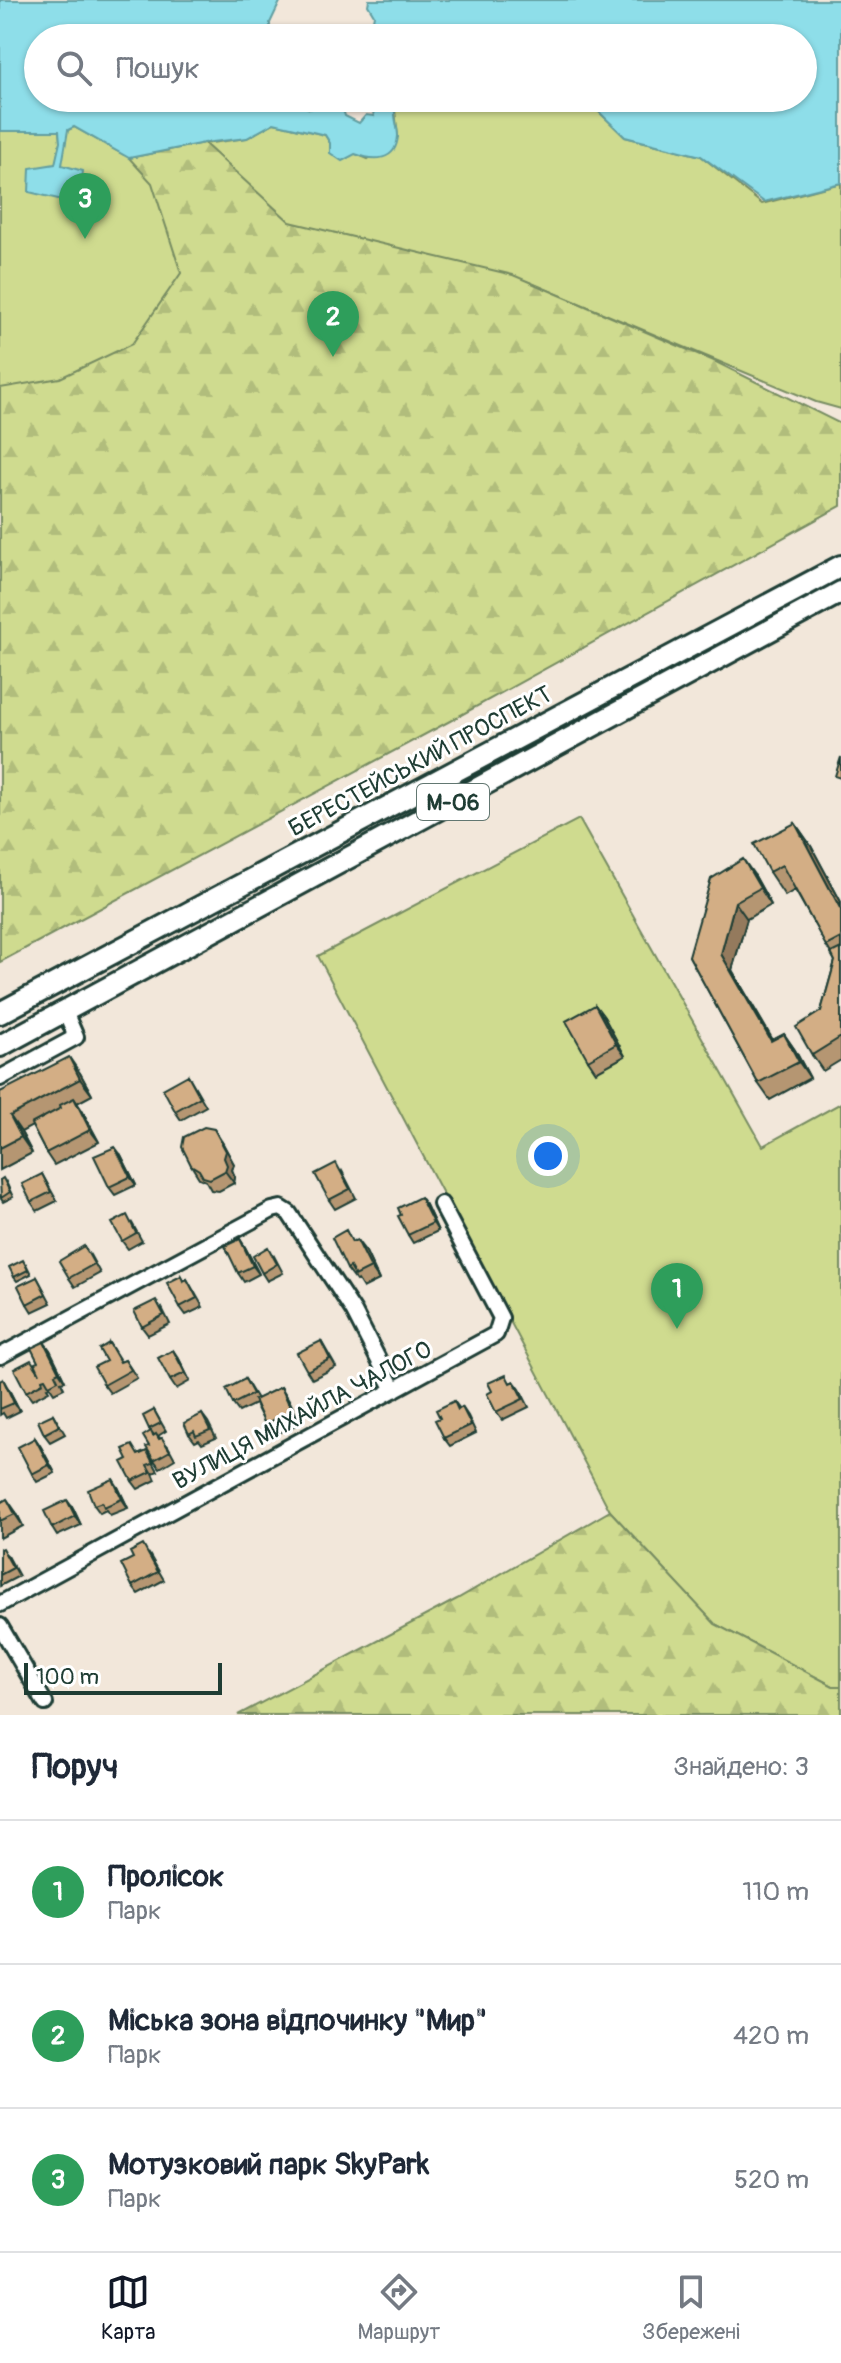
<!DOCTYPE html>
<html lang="uk">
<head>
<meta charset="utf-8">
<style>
	:root { --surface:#fff; --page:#f2f2f3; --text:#1f2937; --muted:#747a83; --line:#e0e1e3; --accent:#111827 }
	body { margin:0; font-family:Pangolin,sans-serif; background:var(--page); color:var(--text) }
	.scale { position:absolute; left:24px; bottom:20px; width:198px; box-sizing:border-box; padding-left:8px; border:4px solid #1f3d34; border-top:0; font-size:22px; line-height:28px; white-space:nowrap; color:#1f3d34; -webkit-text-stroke:6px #fff; paint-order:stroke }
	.you { position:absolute; left:548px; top:1156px; width:28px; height:28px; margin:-20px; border:6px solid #fff; border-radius:50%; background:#1a73e8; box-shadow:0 0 0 12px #1a73e833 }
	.badge { display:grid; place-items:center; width:52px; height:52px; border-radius:50%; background:var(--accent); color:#fff; font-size:26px; font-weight:700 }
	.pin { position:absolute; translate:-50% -66px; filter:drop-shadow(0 2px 4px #0008) }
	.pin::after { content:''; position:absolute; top:42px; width:28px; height:24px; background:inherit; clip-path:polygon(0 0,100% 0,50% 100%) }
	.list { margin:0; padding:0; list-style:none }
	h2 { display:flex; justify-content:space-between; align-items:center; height:104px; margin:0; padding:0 32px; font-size:34px }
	h2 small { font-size:26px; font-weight:400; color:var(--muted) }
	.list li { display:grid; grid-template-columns:52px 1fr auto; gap:24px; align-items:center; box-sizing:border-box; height:144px; padding:0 32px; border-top:2px solid var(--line) }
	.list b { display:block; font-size:30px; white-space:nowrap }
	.list p { margin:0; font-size:26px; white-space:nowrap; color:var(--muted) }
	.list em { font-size:26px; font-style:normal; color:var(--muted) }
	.icon { flex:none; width:44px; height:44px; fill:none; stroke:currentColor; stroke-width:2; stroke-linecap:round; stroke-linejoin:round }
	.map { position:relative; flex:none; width:841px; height:1715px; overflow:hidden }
	.search { position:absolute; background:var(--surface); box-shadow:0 2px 6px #0004; left:24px; right:24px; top:24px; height:88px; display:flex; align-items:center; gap:20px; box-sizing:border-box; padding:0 28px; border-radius:44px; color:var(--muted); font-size:30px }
	.sheet { height:536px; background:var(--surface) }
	nav { display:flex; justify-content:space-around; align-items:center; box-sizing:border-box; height:112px; border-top:2px solid var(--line); background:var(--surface); font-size:22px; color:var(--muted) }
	nav a { display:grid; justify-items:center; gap:4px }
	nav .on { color:var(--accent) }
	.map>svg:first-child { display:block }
	.green { fill:#cfdb8f; stroke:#778c62; stroke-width:2 }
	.forest { fill:url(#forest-firs); stroke:#778c62; stroke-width:2 }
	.water { fill:#8edee9; stroke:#629ea1; stroke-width:2 }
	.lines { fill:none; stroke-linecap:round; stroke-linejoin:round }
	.minor-casing { stroke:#1f3d34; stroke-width:20 }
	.highway-casing { stroke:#1f3d34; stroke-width:26 }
	.minor { stroke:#fff; stroke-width:14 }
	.highway { stroke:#fff; stroke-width:20 }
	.wall { fill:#b59672; stroke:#1f3d34; stroke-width:2 }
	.shaded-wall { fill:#947a5d; stroke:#1f3d34; stroke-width:2 }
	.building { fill:#d3ae85; stroke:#1f3d34; stroke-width:2 }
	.labels { text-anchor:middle; stroke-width:6; stroke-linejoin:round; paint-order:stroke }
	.shield { fill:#fff; stroke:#627771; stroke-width:2 }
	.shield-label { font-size:22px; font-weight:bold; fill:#1f3d34 }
	.street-label { font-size:24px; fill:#1f3d34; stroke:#fff }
</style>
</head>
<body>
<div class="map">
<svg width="841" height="1715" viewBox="0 0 841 1715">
	<defs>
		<pattern id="forest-firs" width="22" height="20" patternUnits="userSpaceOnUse" patternTransform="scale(2)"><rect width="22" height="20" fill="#cfdb8f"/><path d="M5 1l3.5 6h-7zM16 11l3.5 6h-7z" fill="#b1bd7c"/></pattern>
	</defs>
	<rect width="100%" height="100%" fill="#f2e7da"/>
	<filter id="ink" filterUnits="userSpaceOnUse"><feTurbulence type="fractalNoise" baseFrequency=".0125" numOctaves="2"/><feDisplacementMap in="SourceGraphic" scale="16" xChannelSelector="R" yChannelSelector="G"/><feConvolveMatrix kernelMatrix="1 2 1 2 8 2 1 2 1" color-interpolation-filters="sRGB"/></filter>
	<g filter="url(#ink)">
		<path class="green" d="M401,98H579L590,103L625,137L701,156L762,204L841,183V409L816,402L526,281L0,643V131L59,130L60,142L56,165L68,130L74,127L124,155L247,138L274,123L325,135L330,143L368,159L398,137L395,110Z
			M579,819L763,1146L841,1103V1686H833L715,1624L610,1511L318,956Z"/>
		<path class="forest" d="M204,143L290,222L513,275L714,361L841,424V506L450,721L0,962V388L60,378L132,344L181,273L152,183L129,158Z
			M610,1511L715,1624L833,1686H841V1715H238L457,1599Z"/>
		<path class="water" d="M0,0H281L270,23V38H38V98H270L272,107L299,104L310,109L332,101L336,107L343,109L345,116L359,123L366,115L374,116L373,112L385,105L387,98H401C399,102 396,106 395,110C394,118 398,128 398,136C396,162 374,161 355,154L342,161L330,153V143L325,135L274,123L247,138L204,143L129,158L74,127L68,130L62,165L83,171L79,204L29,192L30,168L55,164L60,142L59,131H0Z
			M369,0H841V183L764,202L701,156L625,137L590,103L579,98H803V38H370L374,15L368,5Z"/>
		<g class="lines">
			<defs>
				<path id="minor" d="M0,1078L76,1037L65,1012
					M0,1356L272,1210L281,1208L289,1213L354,1312L394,1390
					M0,1604L496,1334L501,1318L441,1204
					M0,1626L45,1703"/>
				<path id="highway" d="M0,1013L841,566
					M0,1046L841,592"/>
			</defs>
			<use href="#minor" class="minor-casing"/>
			<use href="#highway" class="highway-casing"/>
			<use href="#minor" class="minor"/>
			<use href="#highway" class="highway"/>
		</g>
		<path class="wall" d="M795,823L811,846L841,902V1060L823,1071L812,1055L821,1011L835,961L795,890L785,896L769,872Z
			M755,876L771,905L747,919L732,970L773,1040L784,1034L795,1050L810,1078L770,1100L758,1083L689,956Z
			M595,1005L604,1017L625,1056L596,1072L588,1060Z
			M80,1073L92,1095L77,1103L99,1142L54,1165L46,1153L32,1126L21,1132L32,1153L0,1170V1092Z
			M188,1075L206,1106L181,1120L175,1111Z
			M222,1142L234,1164L232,1170L235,1177L234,1183L219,1191L211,1190L206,1181L199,1178L191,1165Z
			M121,1155L136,1185L115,1195L109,1187Z
			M342,1171L356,1198L335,1209L329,1200Z
			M42,1174L57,1201L37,1211L31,1202Z
			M6,1182L13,1197L3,1202L0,1197Z
			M426,1205L438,1231L413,1243L408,1235Z
			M132,1223L142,1241L128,1249L122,1241Z
			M240,1239L245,1247L259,1274L244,1282L238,1273Z
			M354,1241L366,1252L379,1280L363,1288L358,1280L356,1281L347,1269Z
			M90,1255L100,1273L75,1287L69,1278Z
			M274,1256L283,1273L267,1281L262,1273Z
			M26,1264L31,1274L17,1281L14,1277Z
			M181,1276L184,1281L187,1279L203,1307L186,1315L180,1307Z
			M37,1277L51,1303L32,1312L27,1304Z
			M162,1308L170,1324L148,1335L142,1327Z
			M321,1341L336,1367L312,1379L307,1371Z
			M44,1342L50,1350L65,1381L61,1382L64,1388L54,1393L50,1387L47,1388L49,1391L32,1400L26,1392L38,1362Z
			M109,1343L121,1362L125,1360L137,1378L110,1393L104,1385Z
			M179,1359L190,1381L176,1389L170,1380Z
			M245,1379L257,1399L281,1387L289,1400L300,1423L273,1436L265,1424L255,1404L239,1412L233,1404Z
			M0,1381L8,1388L20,1411L6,1418L3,1413L0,1415Z
			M514,1381L520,1389L529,1407L502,1420L496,1412L512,1382Z
			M454,1401L460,1409L462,1407L468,1416L476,1433L450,1446L444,1438L440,1418Z
			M154,1410L166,1431L158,1436L168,1446L175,1459L160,1468L154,1460L149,1446L154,1435L149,1429Z
			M53,1414L65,1434L50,1442L44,1434Z
			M202,1414L208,1422L216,1438L202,1444L199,1440L195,1442L189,1434Z
			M35,1438L41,1447L55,1473L37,1482L32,1474Z
			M147,1451L158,1471L153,1473L156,1480L138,1489L132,1481L128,1459Z
			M118,1487L128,1508L110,1515L106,1510L100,1513L94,1505Z
			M0,1503L16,1512L23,1526L0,1538Z
			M73,1508L81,1525L57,1536L52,1528Z
			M0,1549L8,1556L19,1576L0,1586Z
			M149,1554L164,1580L138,1594L132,1586Z"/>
		<path class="shaded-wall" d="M795,823L811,846L841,902V910Z
			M743,859L755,876L771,905L760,888Z
			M735,902L747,919L732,970L782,1057L771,1041L721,954Z
			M595,1005L604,1017L625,1056L616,1044Z
			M784,1034L795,1050L810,1078L799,1062Z
			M69,1057L80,1073L92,1095L80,1079Z
			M74,1098L82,1110L99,1142L90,1130Z
			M10,1116L21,1132L32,1153L21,1137Z
			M214,1129L222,1142L234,1164L232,1170L235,1177L234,1183L225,1171L224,1158Z
			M115,1147L121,1155L136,1185L130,1177Z
			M420,1197L426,1205L438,1231L433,1223Z
			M240,1239L245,1247L259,1274L253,1266Z
			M357,1240L366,1252L379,1280L371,1268Z
			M44,1342L50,1350L65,1381L59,1372Z
			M173,1350L179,1359L190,1381L185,1373Z
			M3,1379L8,1388L20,1411L14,1403Z
			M281,1387L289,1400L300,1423L292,1411Z
			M35,1438L41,1447L55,1473L49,1465Z
			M113,1479L118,1487L128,1508L122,1499Z
			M7,1499L16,1512L23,1526L15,1514Z
			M67,1500L73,1508L81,1525L75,1516Z"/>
		<path class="building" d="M841,757V778L835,776Z
			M795,823L841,910V938L826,946L782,865L769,872L754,844Z
			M743,859L760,888L735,902L721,954L771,1041L784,1034L799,1062L758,1083L689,956L711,879Z
			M841,948V1037L812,1055L796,1027L821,1011L835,961L831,953Z
			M595,1005L616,1044L588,1060L566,1021Z
			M69,1057L80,1079L10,1116L21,1137L0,1148V1092Z
			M188,1075L200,1097L175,1111L163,1089Z
			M74,1098L90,1130L46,1153L31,1124L61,1108L60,1105Z
			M204,1127L214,1129L226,1151L224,1158L227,1165L225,1171L210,1179L203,1177L199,1170L191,1165L182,1147L184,1137Z
			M115,1147L130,1177L109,1187L94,1156Z
			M336,1163L350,1189L329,1200L315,1174Z
			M42,1174L51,1192L31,1202L22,1184Z
			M3,1178L10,1192L1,1198L0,1180Z
			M420,1197L433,1223L408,1235L398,1216L401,1215L398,1208Z
			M127,1215L136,1233L122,1241L112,1223Z
			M346,1230L352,1242L357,1240L371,1268L355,1276L350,1267L347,1269L332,1238Z
			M240,1239L253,1266L238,1273L225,1246Z
			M84,1246L94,1264L69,1278L59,1261Z
			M268,1247L277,1264L262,1273L253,1256Z
			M23,1260L28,1270L14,1277L9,1267Z
			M181,1276L183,1281L187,1279L197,1298L180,1307L167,1283Z
			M37,1277L46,1294L27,1304L18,1286Z
			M156,1300L164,1315L142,1327L134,1311Z
			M321,1341L330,1359L307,1371L297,1353Z
			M44,1342L59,1372L55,1374L58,1380L49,1385L45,1378L42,1379L43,1383L26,1392L14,1369L31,1360L40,1374L35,1363L38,1362L31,1348Z
			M109,1343L120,1362L125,1360L131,1370L104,1385L94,1367L106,1361L99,1349Z
			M173,1350L185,1373L170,1380L158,1358Z
			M506,1375L510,1383L514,1381L523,1399L496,1412L487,1394L492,1391L488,1383Z
			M3,1379L14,1403L0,1409V1381Z
			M245,1379L253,1394L233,1404L226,1389Z
			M281,1387L292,1411L265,1424L254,1400Z
			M454,1401L458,1410L462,1407L471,1425L444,1438L435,1420L440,1418L436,1410Z
			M154,1410L161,1423L149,1429L143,1416Z
			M53,1414L59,1426L44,1434L38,1421Z
			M202,1414L210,1430L196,1436L194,1431L189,1434L184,1423Z
			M151,1431L153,1436L156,1434L159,1439L162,1438L170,1451L154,1460L146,1447L149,1446L143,1436Z
			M35,1438L49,1465L32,1474L18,1447Z
			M132,1445L138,1455L147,1451L153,1463L147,1465L151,1472L132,1481L122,1462L128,1459L123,1449Z
			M113,1479L122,1499L104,1507L102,1502L94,1505L88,1490Z
			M7,1499L15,1514L0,1521V1503Z
			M67,1500L75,1516L52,1528L44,1511Z
			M143,1545L158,1572L132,1586L121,1564L133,1558L130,1552Z
			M2,1548L13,1568L0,1575V1549Z"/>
	</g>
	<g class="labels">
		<rect class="shield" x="417" y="784" width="72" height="36" rx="6"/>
		<g class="shield-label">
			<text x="453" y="810">М-06</text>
		</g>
		<g class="street-label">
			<text transform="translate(420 761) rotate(-28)" y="8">БЕРЕСТЕЙСЬКИЙ ПРОСПЕКТ</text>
			<text transform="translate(302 1415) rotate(-28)" y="8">ВУЛИЦЯ МИХАЙЛА ЧАЛОГО</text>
		</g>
	</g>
</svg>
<div class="scale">100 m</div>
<div class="you"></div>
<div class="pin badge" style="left:677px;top:1329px;background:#2e9e5b">1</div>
<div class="pin badge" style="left:333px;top:357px;background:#2e9e5b">2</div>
<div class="pin badge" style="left:85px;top:239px;background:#2e9e5b">3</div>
<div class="search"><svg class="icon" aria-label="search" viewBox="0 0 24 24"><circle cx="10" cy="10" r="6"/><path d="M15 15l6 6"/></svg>Пошук</div>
</div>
<section class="sheet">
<h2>Поруч<small>Знайдено: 3</small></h2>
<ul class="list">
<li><span class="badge" style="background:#2e9e5b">1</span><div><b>Пролісок</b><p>Парк</p></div><em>110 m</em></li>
<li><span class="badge" style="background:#2e9e5b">2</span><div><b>Міська зона відпочинку &quot;Мир&quot;</b><p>Парк</p></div><em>420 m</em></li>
<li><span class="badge" style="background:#2e9e5b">3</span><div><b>Мотузковий парк SkyPark</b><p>Парк</p></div><em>520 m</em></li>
</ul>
</section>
<nav>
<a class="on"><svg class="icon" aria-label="map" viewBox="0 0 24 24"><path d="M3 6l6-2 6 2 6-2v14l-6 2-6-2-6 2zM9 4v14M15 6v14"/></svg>Карта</a>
<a><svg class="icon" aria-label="directions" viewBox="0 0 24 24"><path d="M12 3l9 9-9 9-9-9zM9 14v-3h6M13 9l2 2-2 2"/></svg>Маршрут</a>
<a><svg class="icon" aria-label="saved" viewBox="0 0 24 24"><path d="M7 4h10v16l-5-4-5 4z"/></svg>Збережені</a>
</nav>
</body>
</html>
